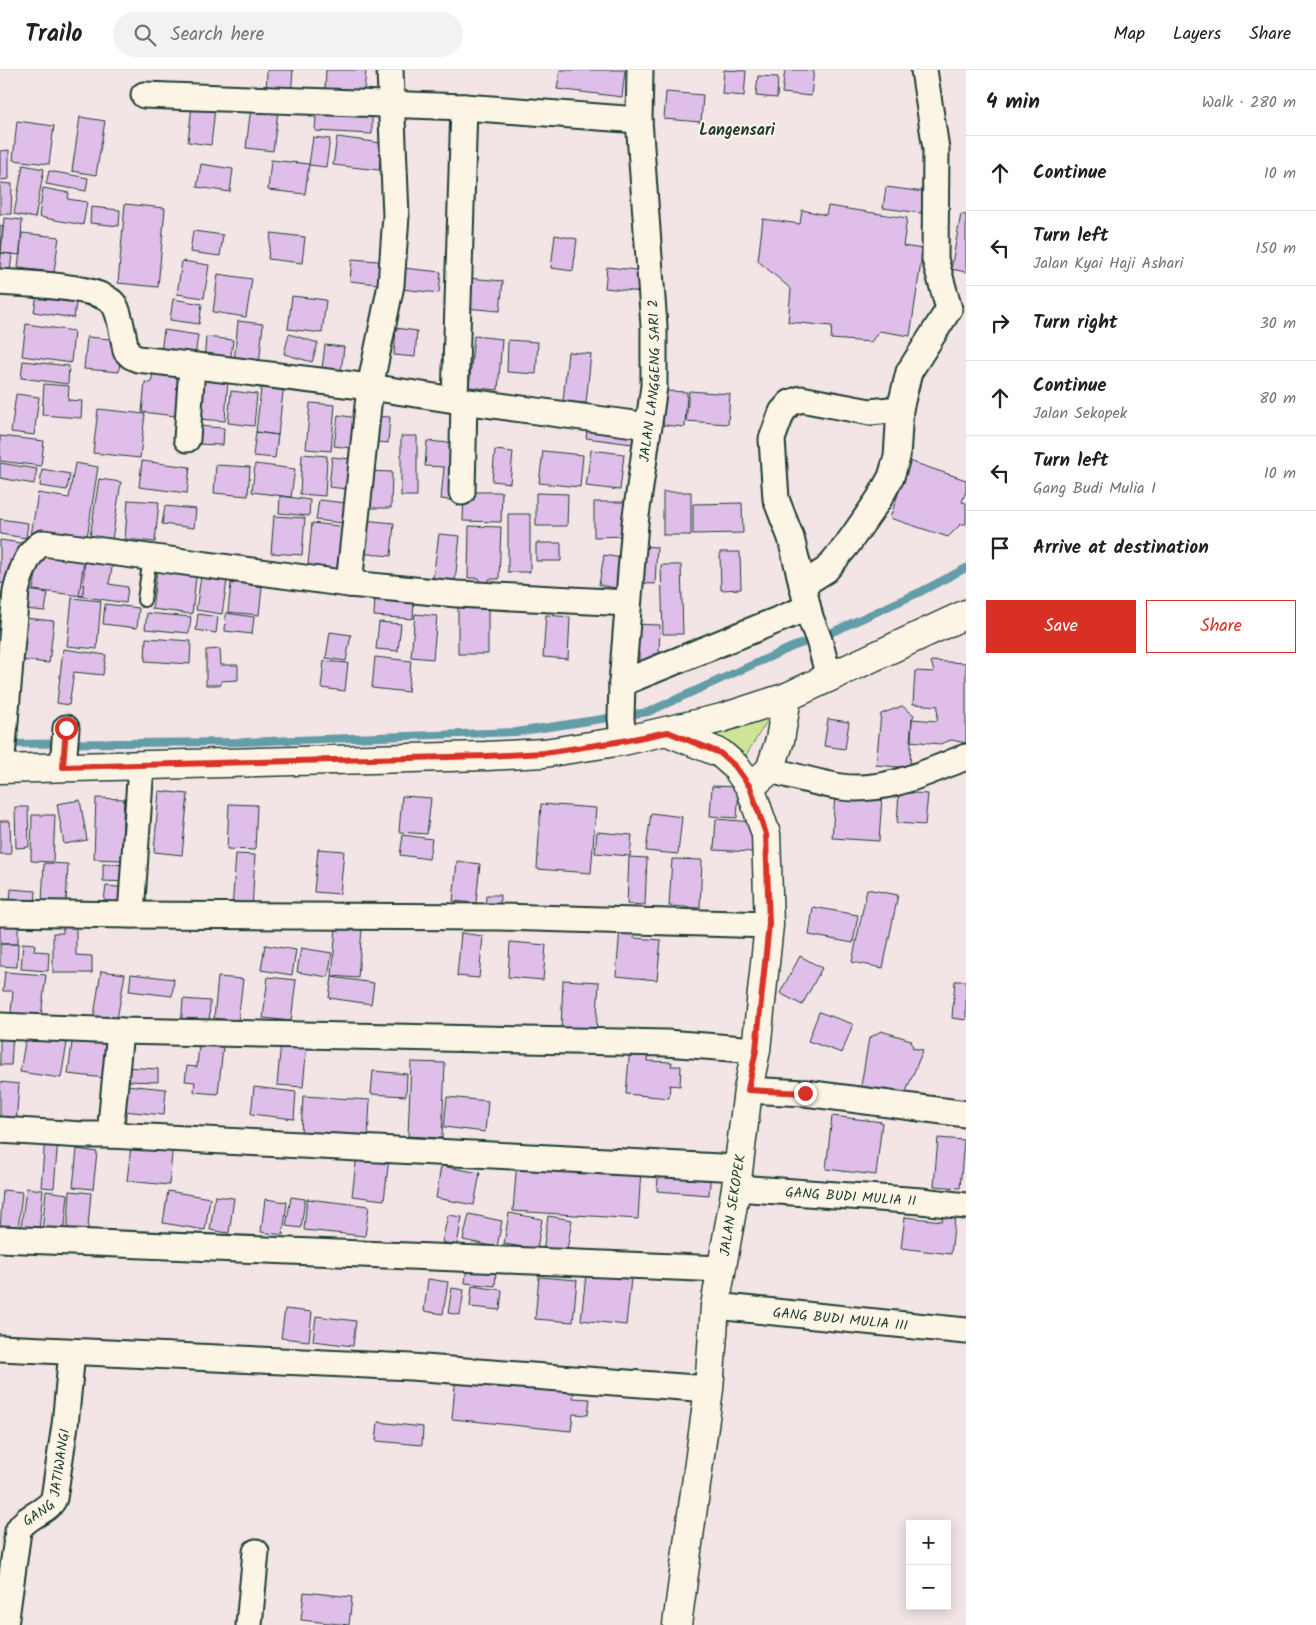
<!DOCTYPE html>
<html lang="en">
<head>
<meta charset="utf-8">
<style>
	:root { --surface:#fff; --page:#f2f2f2; --text:#202124; --muted:#757577; --line:#e0e0e0; --accent:#d93025 }
	body { margin:0; font-family:Kalam,sans-serif; background:var(--page); color:var(--text) }
	.controls { position:absolute; right:15px; bottom:15px; display:grid; overflow:hidden; border-radius:0px; box-shadow:0 2px 12px #0003 }
	.controls button { width:45px; height:45px; display:grid; place-items:center; padding:0; border:0; border-bottom:1px solid var(--line); background:var(--surface); color:var(--text); font:25px sans-serif }
	.stop { position:absolute; width:15px; height:15px; margin:-11px; border:4px solid #d93025; border-radius:50%; background:#fff }
	.stop.end { background:#d93025; border-color:#fff; box-shadow:0 1px 5px #0008 }
	.list { margin:0; padding:0; list-style:none }
	h2 { display:flex; justify-content:space-between; align-items:center; height:65px; margin:0; padding:0 20px; font-size:21px }
	h2 small { font-size:16px; font-weight:400; color:var(--muted) }
	.list li { display:grid; grid-template-columns:32px 1fr auto; gap:15px; align-items:center; box-sizing:border-box; height:75px; padding:0 20px; border-top:1px solid var(--line) }
	.list b { display:block; font-size:19px; white-space:nowrap }
	.list p { margin:0; font-size:16px; white-space:nowrap; color:var(--muted) }
	.list em { font-size:16px; font-style:normal; color:var(--muted) }
	.actions { display:flex; gap:10px; padding:15px 20px }
	.actions a { flex:1; padding:11px 0; border:1px solid var(--accent); border-radius:0px; text-align:center; font-size:18px; color:var(--accent) }
	.actions .main { background:var(--accent); color:#fff }
	.icon { flex:none; width:28px; height:28px; fill:none; stroke:currentColor; stroke-width:2; stroke-linecap:round; stroke-linejoin:round }
	.map { position:relative; flex:none; width:966px; height:1555px; overflow:hidden }
	header { display:flex; align-items:center; gap:30px; box-sizing:border-box; height:70px; padding:0 25px; background:var(--surface); border-bottom:1px solid var(--line) }
	header strong { font-size:24px }
	nav { display:flex; gap:28px; margin-inline-start:auto; font-size:18px }
	.search { width:350px; height:45px; background:var(--page); display:flex; align-items:center; gap:12px; box-sizing:border-box; padding:0 18px; border-radius:28px; color:var(--muted); font-size:19px }
	main { display:flex }
	aside { flex:1; background:var(--surface) }
	.map>svg:first-child { display:block }
	.green { fill:#d0e498; stroke:#789066 }
	.lines { fill:none; stroke-linecap:round; stroke-linejoin:round }
	.stream { stroke:#649da7; stroke-width:8 }
	.building { fill:#dfbeea; stroke:#1f3d34 }
	.service-casing { stroke:#1f3d34; stroke-width:16 }
	.minor-casing { stroke:#1f3d34; stroke-width:29 }
	.tertiary-casing { stroke:#1f3d34; stroke-width:31 }
	.secondary-casing { stroke:#1f3d34; stroke-width:31 }
	.service { stroke:#fcf5e5; stroke-width:12 }
	.minor { stroke:#fcf5e5; stroke-width:25 }
	.tertiary { stroke:#fcf5e5; stroke-width:28 }
	.secondary { stroke:#fcf5e5; stroke-width:28 }
	.route { stroke:#d93025; stroke-width:6 }
	.labels { text-anchor:middle; stroke-width:4; stroke-linejoin:round; paint-order:stroke }
	.street-label { font-size:14px; fill:#1f3d34; stroke:#fcf5e5 }
	.quarter-label { font-size:16px; font-weight:bold; fill:#1f3d34; stroke:#fcf5e5 }
</style>
</head>
<body>
<header>
<strong>Trailo</strong>
<div class="search"><svg class="icon" aria-label="search" viewBox="0 0 24 24"><circle cx="10" cy="10" r="6"/><path d="M15 15l6 6"/></svg>Search here</div>
<nav><a>Map</a><a>Layers</a><a>Share</a></nav>
</header>
<main>
<div class="map">
<svg width="966" height="1555" viewBox="0 0 966 1555">
	<rect width="100%" height="100%" fill="#f3e4e6"/>
	<filter id="ink" filterUnits="userSpaceOnUse"><feTurbulence type="fractalNoise" baseFrequency=".02" numOctaves="2"/><feDisplacementMap in="SourceGraphic" scale="10" xChannelSelector="R" yChannelSelector="G"/><feConvolveMatrix kernelMatrix="1 2 1 2 8 2 1 2 1" color-interpolation-filters="sRGB"/></filter>
	<g filter="url(#ink)">
		<path class="green" d="M776,636L745,687L695,667Z"/>
		<g class="lines">
			<path class="stream" d="M6,674L243,672L516,662L648,642L792,577L828,564L920,522L966,498"/>
		</g>
		<path class="building" d="M267,0H293L291,25L266,23Z
			M326,0H366L364,24L325,22Z
			M560,0H625L622,27L557,19Z
			M724,0L746,1L744,26L722,24Z
			M785,0H814L811,26L782,23Z
			M758,6L778,7L777,28L756,26Z
			M666,22L703,25L701,52L664,49Z
			M192,35L215,38L211,75L188,72Z
			M251,37L278,41L273,81L246,78Z
			M310,37L372,43V64L315,61L316,47H310Z
			M80,47L105,51L96,105L72,101Z
			M17,51L54,56L49,94L13,90Z
			M313,67L330,69L326,97L309,95Z
			M337,67L382,73L379,100L333,95Z
			M9,80V109L0,110V81Z
			M271,90L309,94L305,124L268,120Z
			M201,94L233,99L230,122L197,117Z
			M23,95L44,99L35,148L14,144Z
			M49,101L88,108L86,121L46,114Z
			M0,113L12,114L11,144H0Z
			M886,117L924,122L921,143L883,138Z
			M43,118L69,123L68,129L87,132L83,155L39,147Z
			M125,134L165,138L158,217L118,213Z
			M828,136L907,148L903,176L923,179L910,266L879,261L871,272L831,269L832,256L788,252L791,219L758,191L763,149L800,154L802,140L826,145Z
			M91,137L120,140L119,156L90,153Z
			M961,144L966,145V202L951,199Z
			M4,148L22,150L20,185L1,183Z
			M0,155L3,156L0,190Z
			M193,161L223,165L220,186L190,182Z
			M22,163L59,167L54,202L18,198Z
			M271,163L305,167L302,193L268,189Z
			M555,165L577,169L573,201L551,198Z
			M1,183L12,184L10,202L0,201Z
			M352,189L390,192L387,215L350,211Z
			M182,191L209,195L204,228L177,224Z
			M607,197L645,201L642,222L605,218Z
			M403,198L441,202L439,223L401,219Z
			M218,204L252,209L246,247L213,242Z
			M467,208L503,211L500,241L465,238Z
			M38,219L77,225L74,248L34,242Z
			M292,226L326,230L322,263L288,259Z
			M173,229L202,234L199,254L170,250Z
			M238,251L263,254L259,295L234,292Z
			M26,254L74,261L71,293L22,286Z
			M396,258L417,261L415,287L394,285Z
			M164,260L198,265L195,287L161,282Z
			M289,264L318,273L312,292L284,284Z
			M474,266L502,269L498,320L469,317Z
			M87,267L122,270L119,302L84,299Z
			M206,267L233,270L230,293L204,291Z
			M508,270L538,272L536,304L507,302Z
			M325,275L344,277L340,309L321,307Z
			M568,282L591,284L586,333L563,331Z
			M23,291L69,296L68,314L21,308Z
			M154,298L182,301L184,347L142,342L145,312L151,313Z
			M200,306L228,308L225,351L198,349Z
			M262,311L284,314L278,365L256,362Z
			M44,314L69,316L68,330L82,331L81,348L42,345Z
			M231,321L257,324L254,356L228,353Z
			M665,321L687,322L685,357L663,355Z
			M689,321L730,324L728,354L686,351Z
			M16,324L39,327L34,365L11,362Z
			M310,333L335,335L331,381L306,379Z
			M98,339L145,344L140,388L93,383Z
			M338,345L364,349L360,379L334,376Z
			M372,346L390,347L388,373L370,371Z
			M588,353L642,361L640,375L586,368Z
			M196,356L224,358L223,375L195,374Z
			M256,362L278,365L275,388L253,386Z
			M0,366L44,371L41,396L0,391Z
			M401,366H417V426H401Z
			M427,371L461,374L456,431L441,429L444,397L425,396Z
			M495,380L513,382L510,413L492,411Z
			M591,380L624,384L620,420L586,416Z
			M543,381L583,385L580,417L539,413Z
			M302,384L327,386L325,426L300,424Z
			M332,387L359,390L356,420L329,417Z
			M142,391L190,397L187,423L139,417Z
			M909,391L966,410V421L962,432L966,433V454H961L948,467L890,448Z
			M0,393L37,399L34,414L0,408Z
			M75,393L98,397L86,474L31,465L38,423L69,428Z
			M255,394L295,399L291,427L252,422Z
			M216,395L250,397L248,426L214,423Z
			M42,399L70,404L67,420L40,416Z
			M365,401L392,402L391,438H364Z
			M99,409L121,412L111,476L89,473Z
			M464,422H502L501,452L463,451Z
			M663,422H691V465H663Z
			M536,423L568,424L567,456H536Z
			M280,426L310,430L309,446L279,443Z
			M128,430L159,432L155,472L125,469Z
			M319,430L346,433L343,453L316,450Z
			M594,432H628V466L594,467Z
			M742,433L743,463L693,464V434Z
			M165,436L196,439L194,458L162,454Z
			M508,444H530V502H508Z
			M274,446L305,448L302,485L271,483Z
			M0,449L28,453L26,468L0,464Z
			M363,450L394,453L391,486L359,483Z
			M312,453L347,457L342,499L308,495Z
			M469,456L501,457L499,509H489V517H478L479,508H468Z
			M439,464L460,466L455,511L433,508Z
			M0,470L28,474L26,492L10,490L7,514L0,513Z
			M536,473H561V491H536Z
			M641,476L657,477L655,514L639,513Z
			M41,478L85,483L83,526L33,520Z
			M720,482H740L741,519L721,520Z
			M85,483L114,486L109,514L128,517L126,533L79,526Z
			M604,485L627,489L622,519L599,515Z
			M158,493L197,498L192,544L152,539Z
			M661,495H681L683,564H663Z
			M202,500L228,504L222,544L196,540Z
			M235,504L251,505L250,515L262,517L259,545L228,542L231,513L234,514Z
			M27,520L48,523L45,541L24,539Z
			M0,522H4L1,548H0Z
			M375,526L414,529L413,549L374,546Z
			M72,528L101,531L97,579L67,576Z
			M105,534L139,538L137,558L103,554Z
			M458,534H488V584H458Z
			M147,543L191,547L189,563L145,559Z
			M226,543L254,547L252,564L225,561Z
			M198,544L218,547L216,563L196,560Z
			M415,544L437,546L433,589L411,587Z
			M546,545L570,547L568,589L543,587Z
			M16,547L54,551L49,593L11,589Z
			M379,552L401,554L398,581L376,579Z
			M631,554L660,555L659,584H653V593H639V583H629Z
			M330,562L351,565L346,591L326,588Z
			M146,568L191,571L190,594L145,591Z
			M63,579L106,585L103,605L74,602L69,635L57,633Z
			M220,579L221,595H238V610L221,611V615H206V580Z
			M375,587L411,591L408,622L372,618Z
			M324,591L348,593L345,621L321,618Z
			M931,591L966,593V673L951,670L940,674L910,671L912,649L937,651L938,636L913,634L915,601L934,602Z
			M902,636L914,645L912,649L910,698L876,695L881,644Z
			M828,649L849,652L845,679L824,676Z
			M712,716L739,717L737,748L710,746Z
			M159,721L188,724L182,785L154,782Z
			M899,722L928,724L925,755L897,753Z
			M835,724L882,727L879,771L832,768Z
			M402,726L431,728L427,764L399,762Z
			M96,728L124,729L121,790L94,789Z
			M80,730L87,770L64,774L57,734Z
			M229,734L257,735L255,780L227,779Z
			M541,734L596,738L591,803L537,799Z
			M15,737H28L29,777L16,778Z
			M651,743L682,747L678,784L646,781Z
			M32,745H55L53,792L31,791Z
			M716,749L753,752L752,782L714,780Z
			M0,751H10L11,784H0Z
			M597,762L632,765L630,786L595,783Z
			M403,765L432,769L429,789L400,785Z
			M318,779L344,781L340,824L314,822Z
			M236,784L255,785L252,841L232,840Z
			M629,787L647,788L645,835L627,834Z
			M672,789L702,790L700,838L669,836Z
			M457,791L480,794L476,833L453,831Z
			M44,793L68,794L66,834L42,833Z
			M103,794L128,795V812L103,811Z
			M106,816L128,818L126,839L103,837Z
			M11,819L36,821L35,835L10,833Z
			M867,819L898,825L883,898L852,892Z
			M486,825H500V843L485,842Z
			M813,837L858,845L853,873L809,865Z
			M0,855H18V874H0Z
			M63,855H76V885L92,886V903H53V863H63Z
			M336,857L362,859L358,908L332,906Z
			M620,859L634,861V868L661,870L657,910L616,906Z
			M461,863L483,866L479,908L457,906Z
			M510,872L546,875L543,910L508,907Z
			M23,873L35,874L34,881L49,882L48,901L21,899Z
			M0,874H18L17,897L0,896Z
			M265,875L296,880L292,905L261,900Z
			M301,878L332,883L328,907L297,902Z
			M800,886L822,898L802,935L780,923Z
			M101,901L125,904L117,949L94,946Z
			M5,902L46,905L40,954L23,945L11,943L13,921H3Z
			M131,904L174,909L172,926L129,921Z
			M218,907L243,909L238,951L214,948Z
			M268,907L296,910L291,951L263,948Z
			M332,907L374,913L371,934L329,928Z
			M563,910L599,912L596,963L561,961Z
			M955,911H966V950L952,948Z
			M183,929L210,931L209,959L181,957Z
			M819,942L853,954L842,983L808,971Z
			M881,961L911,970L913,978L923,980L905,1024L861,1016L869,968Z
			M0,962L13,963L11,995H0Z
			M73,965L109,970L105,1008L68,1004Z
			M26,966L67,973L61,1008L20,1002Z
			M281,972L307,974L303,1017L277,1015Z
			M199,974L223,977L218,1024L194,1022L195,1012L185,1011L187,996L197,997Z
			M630,976L648,977L647,991L672,992L671,996H681L680,1016L670,1015L669,1028L626,1024Z
			M411,992L445,993L442,1068L408,1066Z
			M126,997L158,999V1012L126,1011Z
			M373,1001L407,1004L406,1026L371,1024Z
			M0,1012L19,1014L16,1055L0,1053Z
			M125,1015L166,1019L164,1045L123,1041Z
			M254,1017L296,1022L294,1049L251,1044Z
			M303,1026L370,1030L368,1068L301,1064Z
			M447,1027L488,1031L485,1062L444,1057Z
			M832,1046L882,1052L876,1105L826,1099Z
			M45,1068L58,1069L54,1118L41,1117Z
			M938,1068L964,1070L960,1118L934,1116Z
			M173,1074L169,1115L127,1111L131,1076Z
			M77,1079L97,1082L93,1119L73,1117Z
			M357,1085L389,1089L384,1130L352,1126Z
			M517,1090L641,1099L638,1149L513,1141Z
			M441,1096L480,1103L474,1135L436,1128Z
			M659,1096L711,1100L709,1125L657,1121Z
			M26,1118L43,1120L39,1160L21,1158Z
			M3,1120L22,1122L18,1160L0,1158Z
			M46,1121L68,1124L64,1165L42,1162Z
			M70,1121L91,1123L87,1168L67,1166Z
			M168,1121L210,1128L205,1160L163,1153Z
			M215,1126L234,1128L229,1163L210,1160Z
			M291,1127L305,1129L301,1158L286,1156Z
			M265,1129L287,1132L283,1165L261,1162Z
			M307,1129L369,1136L365,1166L304,1160Z
			M944,1139L956,1140L951,1184L901,1178L905,1147L942,1151Z
			M509,1143L542,1149L537,1179L504,1174Z
			M469,1144L502,1151L497,1177L463,1170Z
			M448,1145L462,1147L457,1175L442,1172Z
			M548,1146L572,1150L566,1186L543,1183Z
			M467,1197L496,1200L495,1216L465,1213Z
			M586,1205L631,1209L626,1255L581,1250Z
			M539,1207L577,1210L573,1252L535,1249Z
			M428,1209L448,1212L443,1244L424,1241Z
			M472,1216L502,1220L500,1240L470,1237Z
			M452,1218L464,1220L460,1245L448,1243Z
			M285,1239L312,1242L309,1271L281,1268Z
			M316,1246L356,1251L353,1276L313,1271Z
			M456,1305L574,1316L573,1328L590,1329L588,1345L573,1344L571,1361L452,1349Z
			M378,1352L423,1357L422,1375L376,1371Z
			M304,1522L352,1527L349,1555L301,1550Z"/>
		<g class="lines">
			<defs>
				<path id="service" d="M144,530L150,487"/>
				<g id="minor">
					<path d="M144,25L464,37L639,50"/>
					<path d="M0,212C22,214 105,215 115,236C120,244 124,270 126,281L131,286L138,289L370,317L455,330L649,356"/>
					<path d="M455,330L464,37"/>
					<path d="M187,369L192,296"/>
					<path d="M462,422L464,331"/>
					<path d="M349,514L370,317L391,215L396,146L390,0"/>
					<path d="M802,515L826,500L847,475L879,429L891,407L897,387L900,339"/>
					<path d="M829,607L819,570L810,547L791,468L776,429L772,369L782,342L790,333L801,329L870,342L900,339L909,302L949,239L935,189L936,79L924,0"/>
					<path d="M622,613L807,538"/>
					<path id="s1" d="M623,671L621,648L622,613L635,453L654,316V256L639,50L640,0"/>
					<path d="M63,697L66,658"/>
					<path d="M1,699L16,521C19,507 29,478 43,473L349,514L457,524L628,533"/>
					<path d="M770,700C794,706 817,713 841,717C885,723 927,702 966,687"/>
					<path d="M0,843L131,845L499,847L769,855"/>
					<path d="M131,845L141,695"/>
					<path d="M0,956L120,961L666,973L756,980"/>
					<path d="M748,1020L805,1023L966,1044"/>
					<path d="M0,1060L83,1065H110L120,961"/>
					<path d="M110,1065L739,1098"/>
					<path id="s2" d="M736,1118L921,1131L966,1136"/>
					<path d="M0,1169L722,1199"/>
					<path id="s3" d="M715,1236L966,1261"/>
					<path d="M0,1278L411,1297L709,1319"/>
					<path id="s4" d="M5,1555L18,1461C25,1445 48,1443 54,1428L65,1355L72,1282"/>
					<path d="M249,1555L256,1482"/>
				</g>
				<path id="tertiary" d="M668,662L720,683L735,696L750,717L766,764L769,855L756,980L748,1020L736,1118L715,1236L709,1319L677,1555
					M750,717L770,700L780,670L787,627"/>
				<path id="secondary" d="M0,699L486,686L544,683L623,671L722,648L787,627L966,544"/>
			</defs>
			<use href="#service" class="service-casing"/>
			<use href="#minor" class="minor-casing"/>
			<use href="#tertiary" class="tertiary-casing"/>
			<use href="#secondary" class="secondary-casing"/>
			<use href="#service" class="service"/>
			<use href="#minor" class="minor"/>
			<use href="#tertiary" class="tertiary"/>
			<use href="#secondary" class="secondary"/>
		</g>
	</g>
	<g class="lines" filter="url(#ink)">
		<path class="route" d="M66,658L63,697L486,686L544,683L623,671L668,662L720,683L735,696L750,717L766,764L769,854L756,980L748,1020L805,1023"/>
	</g>
	<g class="labels">
		<g class="street-label">
			<text dy="5" stroke="none"><textPath href="#s1" startOffset="362">JALAN LANGGENG SARI 2</textPath></text>
			<text dy="5" stroke="none"><textPath href="#s2" startOffset="115">GANG BUDI MULIA II</textPath></text>
			<text transform="translate(732 1135) rotate(-81)" y="5">JALAN SEKOPEK</text>
			<text dy="5" stroke="none"><textPath href="#s3" startOffset="126">GANG BUDI MULIA III</textPath></text>
			<text dy="5" stroke="none"><textPath href="#s4" startOffset="160">GANG JATIWANGI</textPath></text>
		</g>
		<g class="quarter-label">
			<text x="737" y="65">Langensari</text>
		</g>
	</g>
</svg>
<div class="controls">
<button>+</button>
<button>−</button>
</div>
<div class="stop" style="left:66px;top:658px"></div>
<div class="stop end" style="left:805px;top:1023px"></div>
</div>
<aside>
<h2>4 min<small>Walk · 280 m</small></h2>
<ul class="list">
<li><svg class="icon" aria-label="ahead" viewBox="0 0 24 24"><path d="M12 20V5M6 11l6-6 6 6"/></svg><div><b>Continue</b></div><em>10 m</em></li>
<li><svg class="icon" aria-label="left" viewBox="0 0 24 24"><path d="M17 20v-9H6M10 6l-5 5 5 5"/></svg><div><b>Turn left</b><p>Jalan Kyai Haji Ashari</p></div><em>150 m</em></li>
<li><svg class="icon" aria-label="right" viewBox="0 0 24 24"><path d="M7 20v-9h11M14 6l5 5-5 5"/></svg><div><b>Turn right</b></div><em>30 m</em></li>
<li><svg class="icon" aria-label="ahead" viewBox="0 0 24 24"><path d="M12 20V5M6 11l6-6 6 6"/></svg><div><b>Continue</b><p>Jalan Sekopek</p></div><em>80 m</em></li>
<li><svg class="icon" aria-label="left" viewBox="0 0 24 24"><path d="M17 20v-9H6M10 6l-5 5 5 5"/></svg><div><b>Turn left</b><p>Gang Budi Mulia I</p></div><em>10 m</em></li>
<li><svg class="icon" aria-label="arrive" viewBox="0 0 24 24"><path d="M6 21V4h12l-3 4 3 4H6"/></svg><div><b>Arrive at destination</b></div></li>
</ul>
<div class="actions"><a class="main">Save</a><a>Share</a></div>
</aside>
</main>
</body>
</html>
